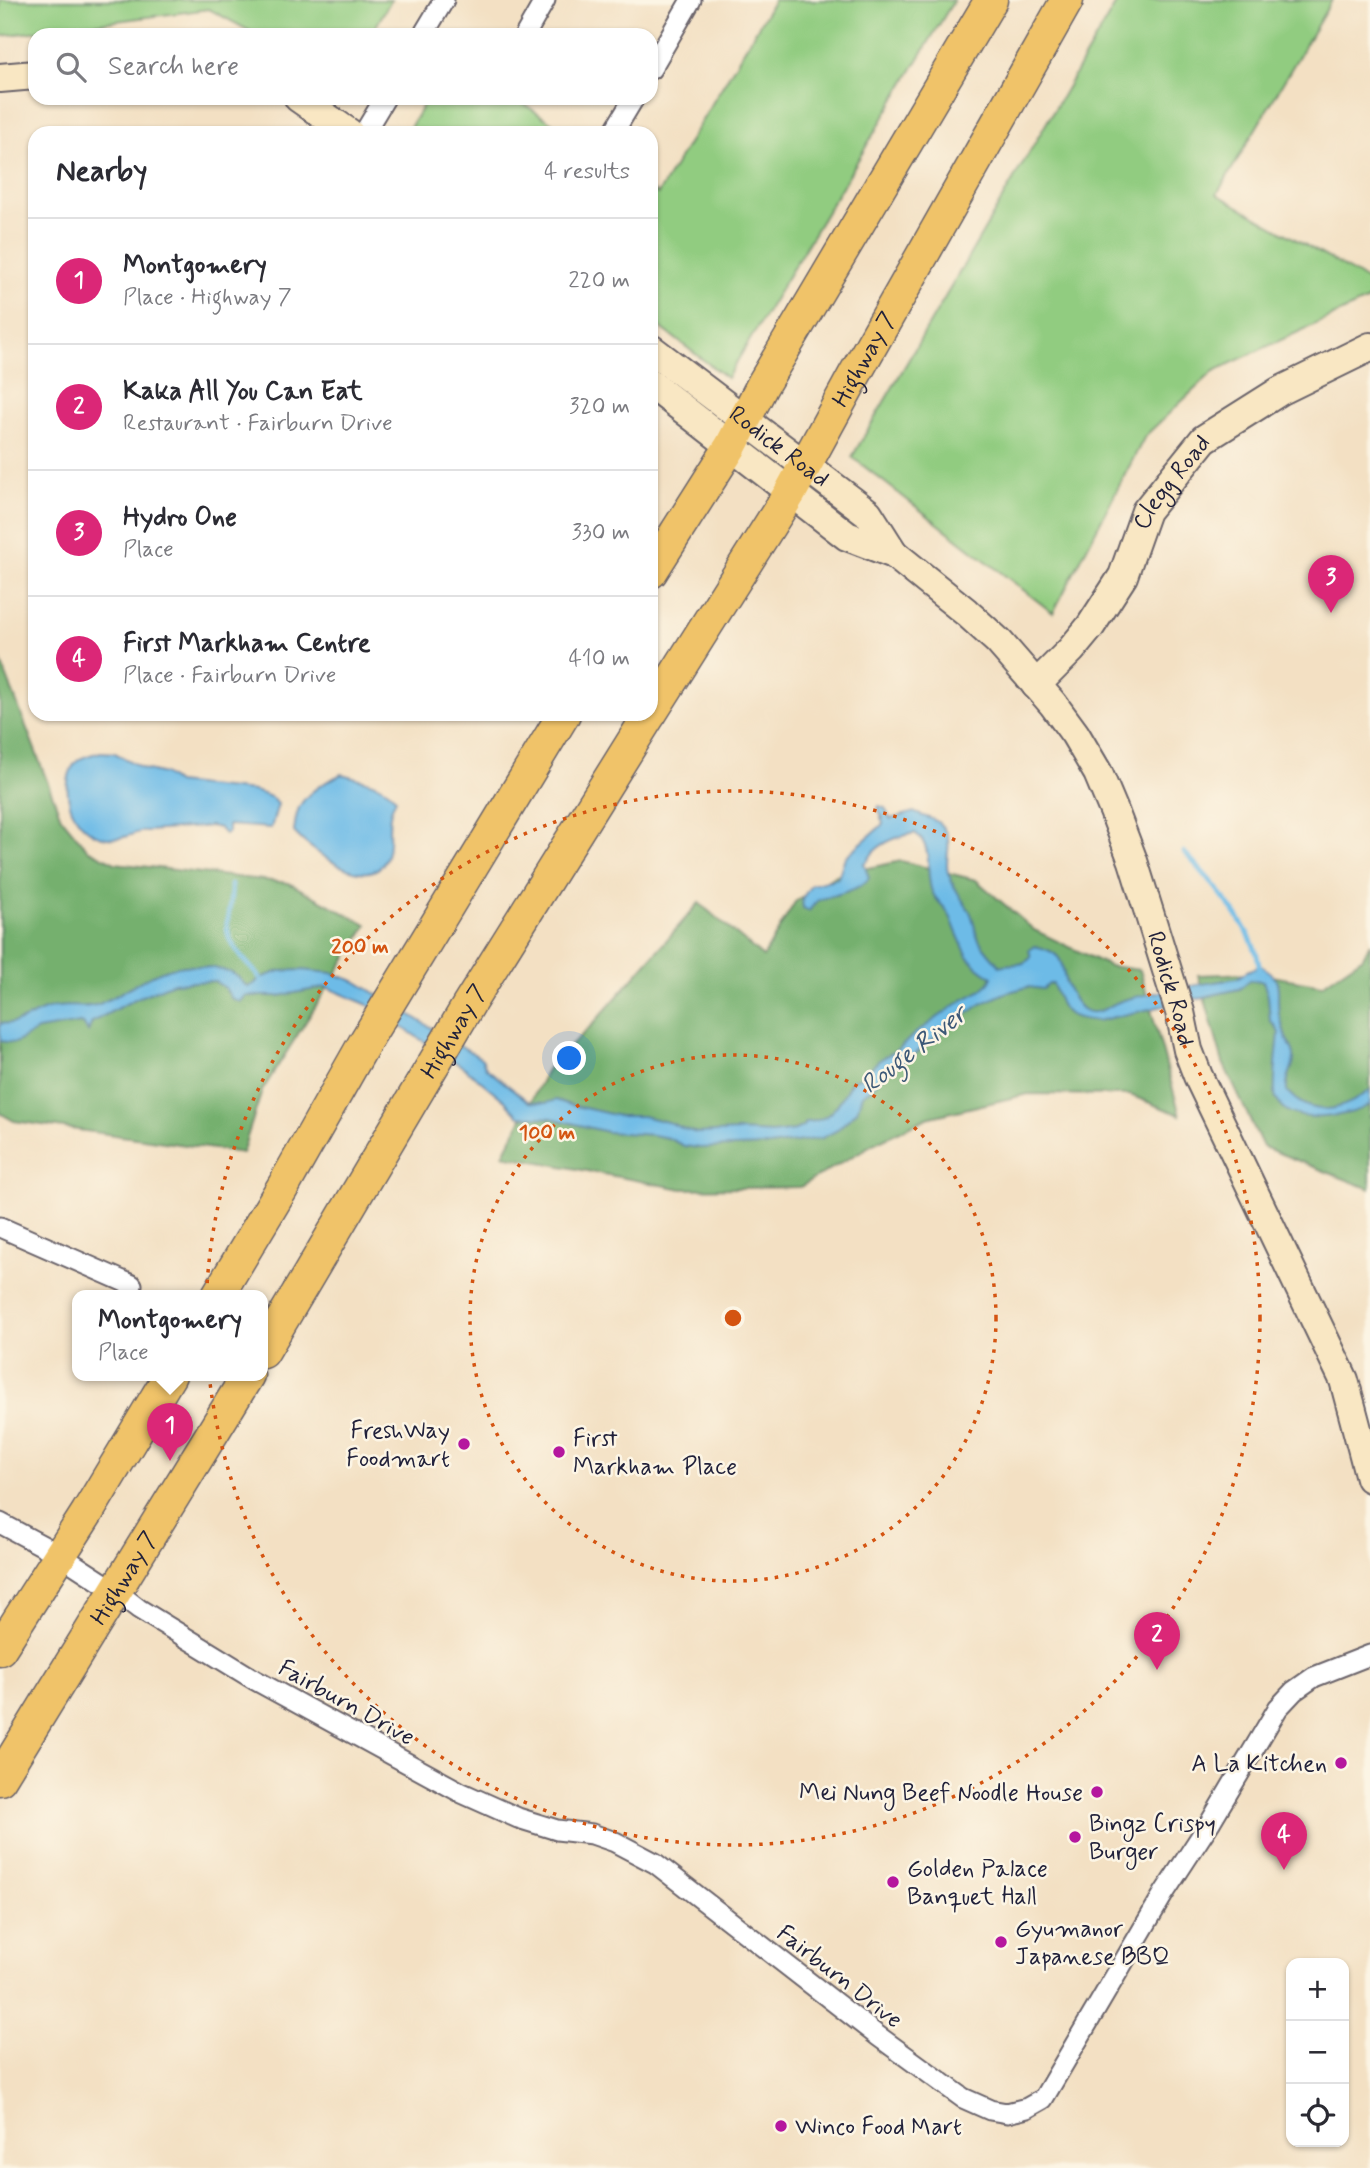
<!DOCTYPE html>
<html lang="en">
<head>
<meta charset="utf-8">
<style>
	:root { --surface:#fff; --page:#f7f7f7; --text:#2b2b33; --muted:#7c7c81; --line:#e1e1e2; --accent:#db2777 }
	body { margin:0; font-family:Mynerve,sans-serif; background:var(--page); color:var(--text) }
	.controls { position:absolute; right:21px; bottom:21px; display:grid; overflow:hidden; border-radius:14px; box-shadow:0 2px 5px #0004 }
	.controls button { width:63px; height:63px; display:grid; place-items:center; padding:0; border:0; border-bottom:2px solid var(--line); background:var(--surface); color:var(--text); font:35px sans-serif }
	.you { position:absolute; left:570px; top:1059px; width:24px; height:24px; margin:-18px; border:5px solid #fff; border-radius:50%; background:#1a73e8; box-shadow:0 0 0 10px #1a73e833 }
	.badge { display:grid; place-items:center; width:46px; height:46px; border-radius:50%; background:var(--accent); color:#fff; font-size:23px; font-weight:700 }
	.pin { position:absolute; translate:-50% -58px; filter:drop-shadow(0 2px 4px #0008) }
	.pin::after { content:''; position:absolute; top:37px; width:24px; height:21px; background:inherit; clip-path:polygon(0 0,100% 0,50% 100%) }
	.popup { position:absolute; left:72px; top:1290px; width:196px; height:91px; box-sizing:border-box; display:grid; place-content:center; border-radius:14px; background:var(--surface); filter:drop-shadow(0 2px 5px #0005); font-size:23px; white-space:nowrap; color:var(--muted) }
	.popup b { font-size:26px; color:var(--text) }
	.popup::after { content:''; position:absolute; left:50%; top:100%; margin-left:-14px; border:14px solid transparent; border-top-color:var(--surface) }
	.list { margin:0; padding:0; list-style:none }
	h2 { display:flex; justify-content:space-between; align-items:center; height:91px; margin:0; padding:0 28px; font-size:30px }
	h2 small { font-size:23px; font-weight:400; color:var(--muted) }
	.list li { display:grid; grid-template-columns:46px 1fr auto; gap:21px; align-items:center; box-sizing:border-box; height:126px; padding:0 28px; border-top:2px solid var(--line) }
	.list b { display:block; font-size:26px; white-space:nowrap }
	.list p { margin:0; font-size:23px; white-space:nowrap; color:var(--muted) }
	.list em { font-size:23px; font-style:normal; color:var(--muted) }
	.icon { flex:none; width:38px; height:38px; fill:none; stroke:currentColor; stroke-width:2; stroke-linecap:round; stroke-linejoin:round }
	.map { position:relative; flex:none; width:1370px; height:2168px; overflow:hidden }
	.search { position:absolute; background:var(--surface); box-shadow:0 2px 5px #0004; left:28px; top:28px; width:630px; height:77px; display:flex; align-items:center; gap:18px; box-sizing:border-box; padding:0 24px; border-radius:21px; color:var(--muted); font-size:26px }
	.panel { position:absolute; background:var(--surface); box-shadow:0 2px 5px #0004; left:28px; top:126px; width:630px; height:595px; border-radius:21px }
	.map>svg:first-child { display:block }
	.green { fill:#91cc80; stroke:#5a775e; stroke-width:2 }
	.forest { fill:#74b06e; stroke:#4b6954; stroke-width:2 }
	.water { fill:#6dbbe7; stroke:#486e91; stroke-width:2 }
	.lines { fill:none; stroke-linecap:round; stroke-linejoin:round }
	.stream { stroke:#6dbbe7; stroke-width:5 }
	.street-casing { stroke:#6b646b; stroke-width:23 }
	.secondary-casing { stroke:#6b646b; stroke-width:32 }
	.primary-casing { stroke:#6b646b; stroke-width:35 }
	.street { stroke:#fff; stroke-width:19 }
	.secondary { stroke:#f9e7c3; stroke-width:28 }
	.primary { stroke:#f0c369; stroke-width:32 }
	.ring { fill:none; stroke:#d45411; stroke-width:3.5; stroke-dasharray:3.5 7 }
	.poi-dot { fill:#b5179e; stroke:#fcf5e5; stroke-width:2.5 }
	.labels { text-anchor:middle; stroke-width:5; stroke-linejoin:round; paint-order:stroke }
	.street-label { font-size:24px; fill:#22223b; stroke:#fcf5e5 }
	.poi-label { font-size:24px; fill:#22223b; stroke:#fcf5e5; text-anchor:start }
	.water-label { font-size:26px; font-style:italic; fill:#3c5877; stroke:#fcf5e5 }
	.centre { fill:#d45411; stroke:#fcf5e5; stroke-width:3.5 }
	.ring-label { font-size:21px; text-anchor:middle; font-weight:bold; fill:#d45411; stroke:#fcf5e5; stroke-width:5; stroke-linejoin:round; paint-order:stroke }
</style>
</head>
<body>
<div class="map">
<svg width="1370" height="2168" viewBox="0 0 1370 2168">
	<rect width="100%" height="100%" fill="#fcf5e5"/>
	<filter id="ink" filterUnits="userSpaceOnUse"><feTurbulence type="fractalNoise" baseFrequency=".0143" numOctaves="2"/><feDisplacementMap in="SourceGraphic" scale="14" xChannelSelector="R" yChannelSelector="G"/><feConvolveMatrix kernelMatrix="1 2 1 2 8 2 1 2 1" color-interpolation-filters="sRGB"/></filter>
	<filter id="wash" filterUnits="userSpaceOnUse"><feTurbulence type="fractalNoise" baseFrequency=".00686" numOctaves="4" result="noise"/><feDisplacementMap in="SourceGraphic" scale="28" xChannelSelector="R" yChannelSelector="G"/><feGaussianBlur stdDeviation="1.57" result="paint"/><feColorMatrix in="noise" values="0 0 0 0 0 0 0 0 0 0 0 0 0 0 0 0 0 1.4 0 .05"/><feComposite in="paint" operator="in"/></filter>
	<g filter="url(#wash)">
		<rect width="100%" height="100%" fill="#f3e0c3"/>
		<path class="green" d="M0,0H391L371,35H257L209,9L0,36Z
			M774,0H954L727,378L651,320V190L658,194Z
			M1118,0H1332L1217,194L1370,282V299L1214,371L1145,436L1053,613L852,457Z
			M427,98H515L567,133H407Z"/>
		<path class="forest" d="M0,659L61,817L87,849L115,863L289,883L367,925L262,1091L242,1153L14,1121L0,1113Z
			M901,861L976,880L1034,930L1109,966L1140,970L1180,1115L1130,1095L1028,1094L927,1118L875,1143L800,1187L682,1189L503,1155L548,1068L594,1023L699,903L763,957L795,902L836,875Z
			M1370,943V1189L1263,1147L1223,1063L1198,975L1255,973L1322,985L1363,957Z"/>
		<path class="water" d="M101,752L115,753L144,769L164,774L176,783L254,791L271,797L278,804L271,828L228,825V833L225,834L219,828L211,826C189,828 167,830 145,831C136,832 128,837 119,838C87,842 64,811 68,782C71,759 81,757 101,752Z
			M342,774C359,779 387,784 396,799C383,821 394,841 386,858C370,896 309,849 294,832C295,823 296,811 301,804C309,791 328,780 342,774Z
			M879,806L885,808L890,819L914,812C925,819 937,816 945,831C953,844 944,859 948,873C953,887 961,898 969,910C974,917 974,928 977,936C982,947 992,957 1000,966C1012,962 1022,968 1031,957L1029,950L1034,946C1042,948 1052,950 1058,957C1064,964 1063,975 1066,983C1069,991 1076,1005 1084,1010C1097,1018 1111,1003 1124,1000C1160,990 1199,985 1237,978L1247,971L1261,966C1286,981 1275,991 1279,1014C1281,1020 1283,1028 1285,1035C1287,1042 1293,1047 1294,1055C1295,1070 1285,1075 1287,1091C1312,1119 1343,1111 1370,1090V1105C1349,1117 1288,1128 1276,1098C1272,1089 1278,1045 1279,1033L1276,1027L1270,1020L1268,996L1263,981L1250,980L1239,989L1097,1021C1065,1017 1064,1015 1053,984H1049L1043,989L1028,987L1005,993L981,1004L941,1032L912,1057L886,1072L871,1089L862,1095L857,1111L836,1131L822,1138L770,1146L700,1148L684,1146L668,1138L653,1135L607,1132L551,1118L519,1116L505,1101L466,1069L368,1005L326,987L279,996H246L240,1002L231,998L225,988L214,981L173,983L137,998L92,1022L88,1032L84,1025L80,1023L38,1030L15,1043L0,1041V1023C20,1026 32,1013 51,1008C67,1003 83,1010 99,1004C127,992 153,968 184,966C191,965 199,967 206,967C217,968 227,970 237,976C241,979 243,984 248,987L254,984L260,978L280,971L301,970L332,973L357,982L482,1059L486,1068L529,1102L546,1103L556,1100L567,1104L619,1116H643L671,1123L684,1129L697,1133L738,1131L772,1133L795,1130L803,1126L805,1122C831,1123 841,1100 852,1080L862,1077L878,1061L901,1047L913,1035L961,1001L980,991L989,983L992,977C968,962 967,956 956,931C953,924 951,916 947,911C941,903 934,899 931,889C925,867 934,848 915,833C900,836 882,841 872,854C870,857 868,861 864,863L869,878C861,890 834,895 821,899C816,900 812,907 809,911L803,908L802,899L811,885L838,878L845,857L881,826L883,823L881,818H883L878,809Z"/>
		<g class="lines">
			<path class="stream" d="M1184,852C1208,877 1258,933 1259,967L1262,970
				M231,885C232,899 228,912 227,925C227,946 248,963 260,978"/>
		</g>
	</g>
	<g filter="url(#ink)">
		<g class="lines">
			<defs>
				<path id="street" d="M423,35L444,0
					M525,35L545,0
					M651,69L691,0
					M364,133L385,98
					M613,133L634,98
					M0,1227L132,1285
					M0,1523L60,1555L117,1592L139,1609L255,1680L462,1793L518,1818L557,1830L592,1834L615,1842L655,1863L878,2036L963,2098L990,2110L1007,2113L1027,2108L1043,2099L1164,1893L1211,1821L1278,1708L1294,1691L1314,1677L1370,1655"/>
				<g id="secondary">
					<path d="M0,78L35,75"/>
					<path d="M299,98L349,133"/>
					<path id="s1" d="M651,349L868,513L894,554"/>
					<path id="s2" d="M651,384L847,536L894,554L966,612L999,642L1053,704L1075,734L1098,773L1114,811L1133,861L1180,1012L1188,1050L1198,1076L1344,1380L1370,1478"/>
					<path id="s3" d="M1036,685L1071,650L1090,627L1123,576L1146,511L1204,439L1280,391L1370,347"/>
				</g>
				<g id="primary">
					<path d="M651,572L731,446L763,384L991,0"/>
					<path id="s4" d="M651,713L790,493L855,374L1067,0"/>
					<path d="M218,1295L284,1185L365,1042L564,714"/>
					<path id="s5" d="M263,1352L469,1004L650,714"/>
					<path d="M0,1649L87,1513L170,1375"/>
					<path id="s6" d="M0,1779L248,1375"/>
				</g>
			</defs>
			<use href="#street" class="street-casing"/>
			<use href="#secondary" class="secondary-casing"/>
			<use href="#primary" class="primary-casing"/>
			<use href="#street" class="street"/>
			<use href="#secondary" class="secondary"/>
			<use href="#primary" class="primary"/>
		</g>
	</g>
	<g class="ring">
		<circle cx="733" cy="1318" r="263"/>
		<circle cx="733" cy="1318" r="527"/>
	</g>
	<g class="poi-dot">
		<circle cx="464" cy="1444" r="7"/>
		<circle cx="559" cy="1452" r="7"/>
		<circle cx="1341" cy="1763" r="7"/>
		<circle cx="1097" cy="1792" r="7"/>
		<circle cx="1075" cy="1837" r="7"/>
		<circle cx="893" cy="1882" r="7"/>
		<circle cx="1001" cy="1942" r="7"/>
		<circle cx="781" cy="2126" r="7"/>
	</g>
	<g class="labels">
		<g class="street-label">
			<text dy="8" stroke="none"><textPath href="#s4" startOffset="413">Highway 7</textPath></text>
			<text dy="8" stroke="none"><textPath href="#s1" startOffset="161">Rodick Road</textPath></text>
			<text dy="8" stroke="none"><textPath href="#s3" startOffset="247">Clegg Road</textPath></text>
			<text dy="8" stroke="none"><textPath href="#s2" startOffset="828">Rodick Road</textPath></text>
			<text dy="8" stroke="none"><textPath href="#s5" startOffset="373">Highway 7</textPath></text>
			<text dy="8" stroke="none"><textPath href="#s6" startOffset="236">Highway 7</textPath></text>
			<text transform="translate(347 1702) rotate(29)" y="8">Fairburn Drive</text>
			<text transform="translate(840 1976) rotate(38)" y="8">Fairburn Drive</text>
		</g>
		<g class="poi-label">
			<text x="450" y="1438" text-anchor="end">FreshWay<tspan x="450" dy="28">Foodmart</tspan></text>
			<text x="573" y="1446">First<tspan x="573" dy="28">Markham Place</tspan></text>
			<text x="1327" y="1771" text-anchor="end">A La Kitchen</text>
			<text x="1083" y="1800" text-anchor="end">Mei Nung Beef Noodle House</text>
			<text x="1089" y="1831">Bingz Crispy<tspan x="1089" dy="28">Burger</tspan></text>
			<text x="907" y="1876">Golden Palace<tspan x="907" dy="28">Banquet Hall</tspan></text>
			<text x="1015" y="1936">Gyumanor<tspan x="1015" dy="28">Japanese BBQ</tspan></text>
			<text x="795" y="2134">Winco Food Mart</text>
		</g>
		<g class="water-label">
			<text transform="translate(913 1049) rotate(-38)" y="9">Rouge River</text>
		</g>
	</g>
	<circle cx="733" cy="1318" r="10" class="centre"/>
	<g class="ring-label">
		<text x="360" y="953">200 m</text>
		<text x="547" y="1139">100 m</text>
	</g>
</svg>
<div class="controls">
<button>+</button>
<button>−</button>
<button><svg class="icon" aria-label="locate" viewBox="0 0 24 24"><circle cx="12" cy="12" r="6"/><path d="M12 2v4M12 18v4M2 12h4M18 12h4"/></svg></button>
</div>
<div class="you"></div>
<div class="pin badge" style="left:170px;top:1461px">1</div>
<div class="popup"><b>Montgomery</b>Place</div>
<div class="pin badge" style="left:1157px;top:1670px">2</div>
<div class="pin badge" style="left:1331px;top:613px">3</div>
<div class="pin badge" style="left:1284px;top:1870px">4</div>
<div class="search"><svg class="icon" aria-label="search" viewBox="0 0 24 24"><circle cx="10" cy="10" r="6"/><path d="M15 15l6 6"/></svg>Search here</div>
<section class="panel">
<h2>Nearby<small>4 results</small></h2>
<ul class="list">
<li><span class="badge">1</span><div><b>Montgomery</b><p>Place · Highway 7</p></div><em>220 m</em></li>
<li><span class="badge">2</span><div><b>Kaka All You Can Eat</b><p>Restaurant · Fairburn Drive</p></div><em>320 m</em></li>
<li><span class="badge">3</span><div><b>Hydro One</b><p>Place</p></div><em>330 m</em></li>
<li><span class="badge">4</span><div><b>First Markham Centre</b><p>Place · Fairburn Drive</p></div><em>410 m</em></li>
</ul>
</section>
</div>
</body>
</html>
